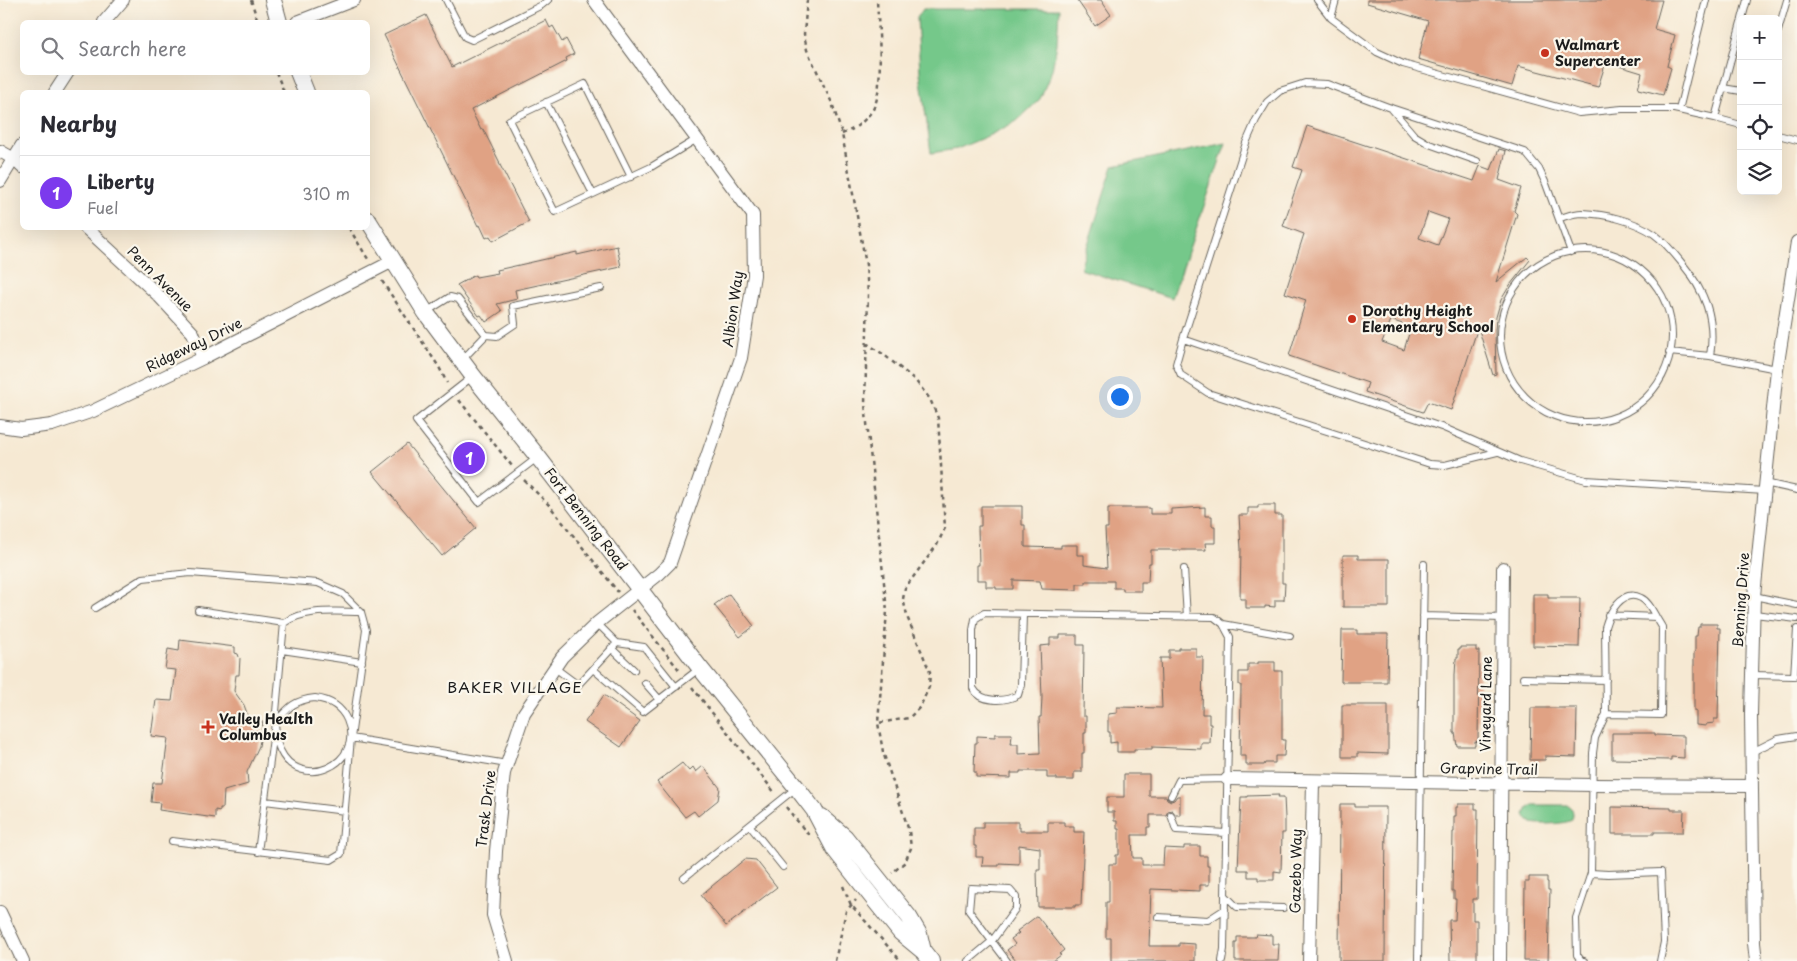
<!DOCTYPE html>
<html lang="en">
<head>
<meta charset="utf-8">
<style>
	:root { --surface:#fff; --page:#f2f2f3; --text:#2b2b33; --muted:#7c7c81; --line:#e1e1e2; --accent:#7c3aed }
	body { margin:0; font-family:"Playpen Sans",sans-serif; background:var(--page); color:var(--text) }
	.controls { position:absolute; right:15px; top:15px; display:grid; overflow:hidden; border-radius:8px; box-shadow:0 5px 20px #0002 }
	.controls button { width:45px; height:45px; display:grid; place-items:center; padding:0; border:0; border-bottom:1px solid var(--line); background:var(--surface); color:var(--text); font:25px sans-serif }
	.you { position:absolute; left:1119px; top:396px; width:18px; height:18px; margin:-12px; border:4px solid #fff; border-radius:50%; background:#1a73e8; box-shadow:0 0 0 8px #1a73e833 }
	.badge { display:grid; place-items:center; width:32px; height:32px; border-radius:50%; background:var(--accent); color:#fff; font-size:16px; font-weight:700 }
	.pin { position:absolute; translate:-50% -50%; border:2px solid #fff; box-shadow:0 1px 5px #0006 }
	.list { margin:0; padding:0; list-style:none }
	h2 { display:flex; justify-content:space-between; align-items:center; height:65px; margin:0; padding:0 20px; font-size:21px }
	h2 small { font-size:16px; font-weight:400; color:var(--muted) }
	.list li { display:grid; grid-template-columns:32px 1fr auto; gap:15px; align-items:center; box-sizing:border-box; height:75px; padding:0 20px; border-top:1px solid var(--line) }
	.list b { display:block; font-size:19px; white-space:nowrap }
	.list p { margin:0; font-size:16px; white-space:nowrap; color:var(--muted) }
	.list em { font-size:16px; font-style:normal; color:var(--muted) }
	.icon { flex:none; width:28px; height:28px; fill:none; stroke:currentColor; stroke-width:2; stroke-linecap:round; stroke-linejoin:round }
	.map { position:relative; flex:none; width:1797px; height:961px; overflow:hidden }
	.search { position:absolute; background:var(--surface); box-shadow:0 5px 20px #0002; left:20px; top:20px; width:350px; height:55px; display:flex; align-items:center; gap:12px; box-sizing:border-box; padding:0 18px; border-radius:8px; color:var(--muted); font-size:19px }
	.panel { position:absolute; background:var(--surface); box-shadow:0 5px 20px #0002; left:20px; top:90px; width:350px; height:140px; border-radius:8px }
	.map>svg:first-child { display:block }
	.green { fill:#75c88a; stroke:#487253 }
	.building { fill:#e0a284; fill-rule:evenodd }
	.lines { fill:none; stroke-linecap:round; stroke-linejoin:round }
	.service-casing { stroke:#68645c; stroke-width:8 }
	.minor-casing { stroke:#68645c; stroke-width:14 }
	.tertiary-casing { stroke:#68645c; stroke-width:18 }
	.path { stroke:#68645c; stroke-width:2.5; stroke-dasharray:4 4; stroke-linecap:butt }
	.service { stroke:#fff; stroke-width:6 }
	.minor { stroke:#fff; stroke-width:12 }
	.tertiary { stroke:#fff; stroke-width:16 }
	.poi-dot { fill:#c8321e; stroke:#fbf7ec; stroke-width:2 }
	.labels { text-anchor:middle; stroke-width:4.5; stroke-linejoin:round; paint-order:stroke }
	.poi-label { font-size:14px; font-weight:bold; fill:#1c1c1c; stroke:#fbf7ec; text-anchor:start }
	.street-label { font-size:14px; fill:#1c1c1c; stroke:#fbf7ec }
	.neighbourhood-label { font-size:15px; letter-spacing:1px; fill:#1c1c1c; stroke:#fbf7ec }
</style>
</head>
<body>
<div class="map">
<svg width="1797" height="961" viewBox="0 0 1797 961">
	<rect width="100%" height="100%" fill="#fbf7ec"/>
	<filter id="ink" filterUnits="userSpaceOnUse"><feTurbulence type="fractalNoise" baseFrequency=".02" numOctaves="2"/><feDisplacementMap in="SourceGraphic" scale="10" xChannelSelector="R" yChannelSelector="G"/><feConvolveMatrix kernelMatrix="1 2 1 2 8 2 1 2 1" color-interpolation-filters="sRGB"/></filter>
	<filter id="wash" filterUnits="userSpaceOnUse"><feTurbulence type="fractalNoise" baseFrequency=".0096" numOctaves="4" result="noise"/><feDisplacementMap in="SourceGraphic" scale="20" xChannelSelector="R" yChannelSelector="G"/><feGaussianBlur stdDeviation="1.12" result="paint"/><feColorMatrix in="noise" values="0 0 0 0 0 0 0 0 0 0 0 0 0 0 0 0 0 1.4 0 .05"/><feComposite in="paint" operator="in"/></filter>
	<g filter="url(#wash)">
		<rect width="100%" height="100%" fill="#f6e9d3"/>
		<path class="green" d="M923,9H1059L1057,44L1052,70L1040,99L1017,121L990,135L957,149L931,153L920,73L917,18Z
			M1226,143L1172,298L1080,269L1113,166Z
			M1533,805H1567L1572,809C1573,812 1574,817 1571,820C1568,824 1537,825 1532,823C1528,821 1526,817 1525,814L1528,808Z"/>
		<g id="blocks">
			<path class="building" d="M1077,0H1101L1111,15L1095,26Z
				M1367,0H1662L1654,29L1675,35L1667,66L1671,68L1663,95L1638,89L1642,73L1606,62L1598,87L1518,66L1512,86L1418,59L1428,21L1367,3Z
				M426,15L452,67L546,20L550,28L553,26L562,42L566,39L574,54L566,58L567,61L471,110L481,130L483,129L500,163H499L529,222L493,241L490,236L486,238L480,225L478,226L384,35Z
				M1307,126L1474,181L1480,166L1491,170L1499,149L1506,151L1499,180L1521,188L1514,211L1517,214L1496,282L1527,257L1530,260L1510,285L1501,300L1496,317L1495,330L1496,374L1493,375L1478,327L1451,410L1428,402L1423,412L1365,392L1368,383L1289,356L1306,300L1285,293L1304,234L1283,226L1302,170L1293,167ZM1428,212L1448,219L1438,245L1419,238ZM1391,320L1411,327L1404,350L1382,342Z
				M617,246L621,267L515,290L517,299L497,304L502,311L486,322L481,315L479,316L457,285L475,275L476,277L498,273L497,270L577,252V255Z
				M407,444L476,528L442,556L372,472Z
				M1258,505H1275V515H1282V583H1285L1284,600H1275V607L1265,606V608H1246V599H1240L1241,549L1239,515H1248V508H1258Z
				M981,506H1022V525H1025V547L1061,548V545H1077V555H1084V565L1107,568L1105,528H1108V508H1150V514H1171V509L1205,507V516H1212V526H1215V543H1205L1206,550H1151V563H1149L1148,582H1141V591H1123V588H1114V581H1086V584H1077V590L1042,589L1040,581L1013,580V589H996V587H986V580H977V565H979L978,526H981Z
				M1343,555H1358V559H1389V607H1343Z
				M729,594L754,626L740,637L714,605Z
				M1533,594H1548V598H1580L1579,647L1533,646Z
				M1700,624H1717V628H1720L1718,719H1714V723L1706,724V726L1696,725V711H1694V652H1695V636H1697L1698,627H1700Z
				M1342,630H1357V634H1388L1387,682H1341Z
				M1060,635H1077V645H1084L1083,716H1086V733H1084V753H1082V772H1074V780H1057V778H1047V771H1020V773H1011V778L976,777V772H974L975,743H977V736L995,737V734H1012L1011,744H1018V754L1040,753L1039,717H1041L1042,697L1040,646L1050,645V638H1060Z
				M180,640L235,647V653L238,654L239,657L240,658L239,675H236L234,691L244,705L248,716V721L263,722L259,746L247,772L248,784L224,791L223,808H220V811L215,810V818L159,810L160,803L151,802L153,783H162L168,738L151,736L156,700L172,701L176,670L165,669L168,649L179,651Z
				M1460,647H1476V651H1479L1478,742L1475,741V746H1457L1455,733H1454V674L1455,675L1456,658H1458V649H1460Z
				M1179,648H1196V657H1203L1202,714H1209V724H1211L1210,743H1201V749L1152,747V749H1134V752H1117V742L1110,743V732H1108V714L1117,713V707L1162,708L1160,658H1169V650H1179Z
				M1258,662H1275V671H1282V740H1285L1284,756H1275V763H1265L1264,765H1246V756H1240L1241,685H1239V672H1248V664H1258Z
				M604,695L640,721L621,747L585,722Z
				M1342,705H1388V754L1357,753V757H1342Z
				M1531,708H1577L1576,757L1545,756V760H1530Z
				M1612,733H1655V735L1684,736V758L1671,757V760L1612,759Z
				M682,763L689,771L693,767L696,772L703,766L720,788L718,800L698,816L694,811L685,817L657,782Z
				M1124,774H1149V796H1166L1167,799L1171,801L1174,800L1177,796H1180V815H1176L1172,810L1168,811L1166,815H1150V827H1147V835H1132L1133,858H1142V865H1163L1164,848L1184,849V846H1200V856H1207V866H1209V885H1200V891L1151,889L1149,946H1179V943L1195,944V961H1111V938H1106V902H1109V864H1116V855H1119V829H1117V821H1114V812H1107V797H1124Z
				M1279,795L1278,797H1284L1285,818V833H1282L1281,872L1274,871V880H1258V877H1248V870H1238L1241,797H1247V796Z
				M1340,804H1355V807H1386L1385,961H1339Z
				M1458,804H1475V809H1478L1477,899H1473V920H1477V961H1450L1449,920H1455L1456,899H1454V891H1452L1453,832H1454V816H1456V807H1458Z
				M1612,807L1671,808V810H1684L1683,832H1654V834H1612Z
				M983,822H1018V828H1020V831H1048V822H1064V826H1074V832H1084L1081,905H1075V907H1038L1037,870H1040V848L1019,845V864L999,863V866H982L983,857H976V846H974V828H983Z
				M745,859L756,860L777,887L726,926L701,895Z
				M1529,877H1547V882H1548V890H1550L1548,961H1524L1525,882H1529Z
				M1037,916L1064,950L1059,954L1061,955L1053,961H1016L1007,950L1015,944L1011,939L1019,933L1017,931Z
				M1256,934L1272,935V944H1279L1278,961H1235V943H1237V937H1255Z"/>
		</g>
	</g>
	<g filter="url(#ink)">
		<use href="#blocks" fill-opacity="0" stroke="#68645c" stroke-width="1"/>
		<g class="lines">
			<defs>
				<path id="service" d="M446,0L465,37L472,40L542,5L548,0
					M1317,0L1331,18L1377,52L1403,64L1579,113L1622,109H1674L1715,118
					M1331,18L1336,0
					M1742,19L1747,0
					M1741,22L1715,118L1741,125
					M1778,31L1787,0
					M1723,88L1741,91
					M546,102L593,194
					M1391,108L1414,135L1429,144L1477,161
					M1679,110L1706,0
					M1778,135L1797,140
					M631,177L585,84L509,120L555,212L651,167L697,139
					M1560,218C1567,216 1574,213 1582,213C1605,214 1635,221 1654,234C1665,242 1673,252 1681,262C1705,291 1716,318 1710,356
					M1500 336a86 86 0 1 1 172 0a86 86 0 1 1-172 0Z
					M426,312L450,297L458,299L486,335L462,360
					M486,335L497,336L515,324L513,306L601,288
					M1183,339L1444,428L1520,461L1586,480L1765,491
					M1669,352L1710,356L1777,369
					M472,377L416,421L479,502L537,458
					M1497,452L1445,465L1430,464L1208,393L1181,375L1176,364L1183,339L1246,143L1256,120L1267,102L1280,91L1305,83L1327,84L1391,108L1525,152L1539,169L1546,184L1571,252
					M1765,483L1797,490
					M1184,569L1187,617
					M1754,596L1797,605
					M95,608L143,578L190,573L318,583L343,594L361,612L366,630L351,738
					M198,610L284,623
					M1023,614L1021,685L1018,695C1004,702 981,703 973,688V630L975,619L984,613L1214,617L1223,624L1230,637L1224,949L1222,961
					M1754,614L1797,619
					M1423,616L1502,618
					M1223,624L1290,636
					M617,643L644,647L676,687
					M611,648L634,670
					M282,650L362,662
					M555,668L578,685L617,643L597,623
					M593,669L643,712L700,668
					M1752,675L1794,676L1797,629
					M1523,678L1606,680
					M645,683L660,700
					M315,698C330,700 341,706 347,720C366,764 300,793 280,750C276,742 276,732 275,723C288,708 294,700 315,698Z
					M1606,714L1661,715L1662,627L1656,617L1608,615
					M1752,752L1778,739L1797,736
					M1171,796L1179,780L1227,779
					M265,801L345,811
					M1171,815L1176,830L1226,833
					M750,826L783,867
					M172,841L331,860L341,854L351,738L507,764
					M258,852L275,723L284,623C305,608 336,612 361,612
					M1591,873L1608,874L1661,872L1664,942L1660,961
					M684,878L796,788
					M1225,895L1237,907L1283,908
					M1158,917L1208,920L1225,909
					M968,961L992,941L1016,908V897L1010,890L971,888L969,911L1007,961
					M1418,961L1424,564
					M1584,961L1581,960L1577,955L1576,918L1591,873L1593,753L1595,738L1606,714L1605,627C1609,613 1622,588 1641,598C1648,601 1652,610 1656,617"/>
				<path id="minor" d="M104,22L123,0
					M297,22L354,0
					M55,92L68,72
					M0,151L14,159L22,167
					M0,181L22,145
					M86,228L157,294L193,333L203,358
					M0,426L21,429L52,425L93,411L203,358L393,261
					M1227,779L1593,785L1751,786
					M0,912L23,961
					M507,961L493,915L496,851L504,773L524,713L562,657L597,623L659,574L670,563L741,358L754,275L753,215L594,0
					M1309,961L1313,782
					M1500,961L1503,568
					M1756,961L1754,943L1751,714L1754,596L1777,369L1797,242"/>
				<path id="tertiary" d="M273,0L279,22
					M298,72L306,92
					M368,220L426,313L473,376L538,457L700,668L797,788L814,810L835,850L868,892L900,932L923,951L931,961
					M822,817L845,837L909,917L919,934L923,951"/>
			</defs>
			<use href="#service" class="service-casing"/>
			<use href="#minor" class="minor-casing"/>
			<use href="#tertiary" class="tertiary-casing"/>
			<path class="path" d="M251,0L258,22
				M807,0L804,34L807,50L832,103L842,134L866,265L868,294L865,404L887,611L878,723L883,752L909,831L911,848L905,862L892,873
				M276,72L284,92
				M842,134C855,129 864,122 872,111C885,93 878,23 877,0
				M349,228L368,259
				M382,281L439,367L447,383
				M866,343L883,354L915,380L930,399L938,418L945,528L937,545L905,588L903,599L908,619L930,672L929,687L920,707L909,718L878,723
				M459,400L512,466
				M524,480L549,505L618,592
				M632,610L680,671
				M692,687L775,793
				M786,807L811,838
				M843,886L851,905L901,961
				M835,961L846,911L856,900"/>
			<use href="#service" class="service"/>
			<use href="#minor" class="minor"/>
			<use href="#tertiary" class="tertiary"/>
		</g>
	</g>
	<g class="poi-dot">
		<circle cx="1545" cy="53" r="5"/>
		<circle cx="1352" cy="319" r="5"/>
		<path d="M205.5 719.5h5v5h5v5h-5v5h-5v-5h-5v-5h5z"/>
	</g>
	<g class="labels">
		<g class="poi-label">
			<text x="1555" y="50">Walmart<tspan x="1555" dy="16">Supercenter</tspan></text>
			<text x="1362" y="316">Dorothy Height<tspan x="1362" dy="16">Elementary School</tspan></text>
			<text x="219" y="724">Valley Health<tspan x="219" dy="16">Columbus</tspan></text>
		</g>
		<g class="street-label">
			<text transform="translate(160 279) rotate(45)" y="5">Penn Avenue</text>
			<text transform="translate(733 309) rotate(-82)" y="5">Albion Way</text>
			<text transform="translate(194 345) rotate(-26)" y="5">Ridgeway Drive</text>
			<text transform="translate(586 519) rotate(52)" y="5">Fort Benning Road</text>
			<text transform="translate(1741 600) rotate(-86)" y="5">Benning Drive</text>
			<text transform="translate(1486 704) rotate(-89)" y="5">Vineyard Lane</text>
			<text transform="translate(1489 769) rotate(1)" y="5">Grapvine Trail</text>
			<text transform="translate(486 809) rotate(-83)" y="5">Trask Drive</text>
			<text transform="translate(1296 871) rotate(-89)" y="5">Gazebo Way</text>
		</g>
		<g class="neighbourhood-label">
			<text x="515" y="693">BAKER VILLAGE</text>
		</g>
	</g>
</svg>
<div class="controls">
<button>+</button>
<button>−</button>
<button><svg class="icon" aria-label="locate" viewBox="0 0 24 24"><circle cx="12" cy="12" r="6"/><path d="M12 2v4M12 18v4M2 12h4M18 12h4"/></svg></button>
<button><svg class="icon" aria-label="layers" viewBox="0 0 24 24"><path d="M12 4l9 5-9 5-9-5zM3 14l9 5 9-5"/></svg></button>
</div>
<div class="you"></div>
<div class="pin badge" style="left:469px;top:458px">1</div>
<div class="search"><svg class="icon" aria-label="search" viewBox="0 0 24 24"><circle cx="10" cy="10" r="6"/><path d="M15 15l6 6"/></svg>Search here</div>
<section class="panel">
<h2>Nearby<small></small></h2>
<ul class="list">
<li><span class="badge">1</span><div><b>Liberty</b><p>Fuel</p></div><em>310 m</em></li>
</ul>
</section>
</div>
</body>
</html>
